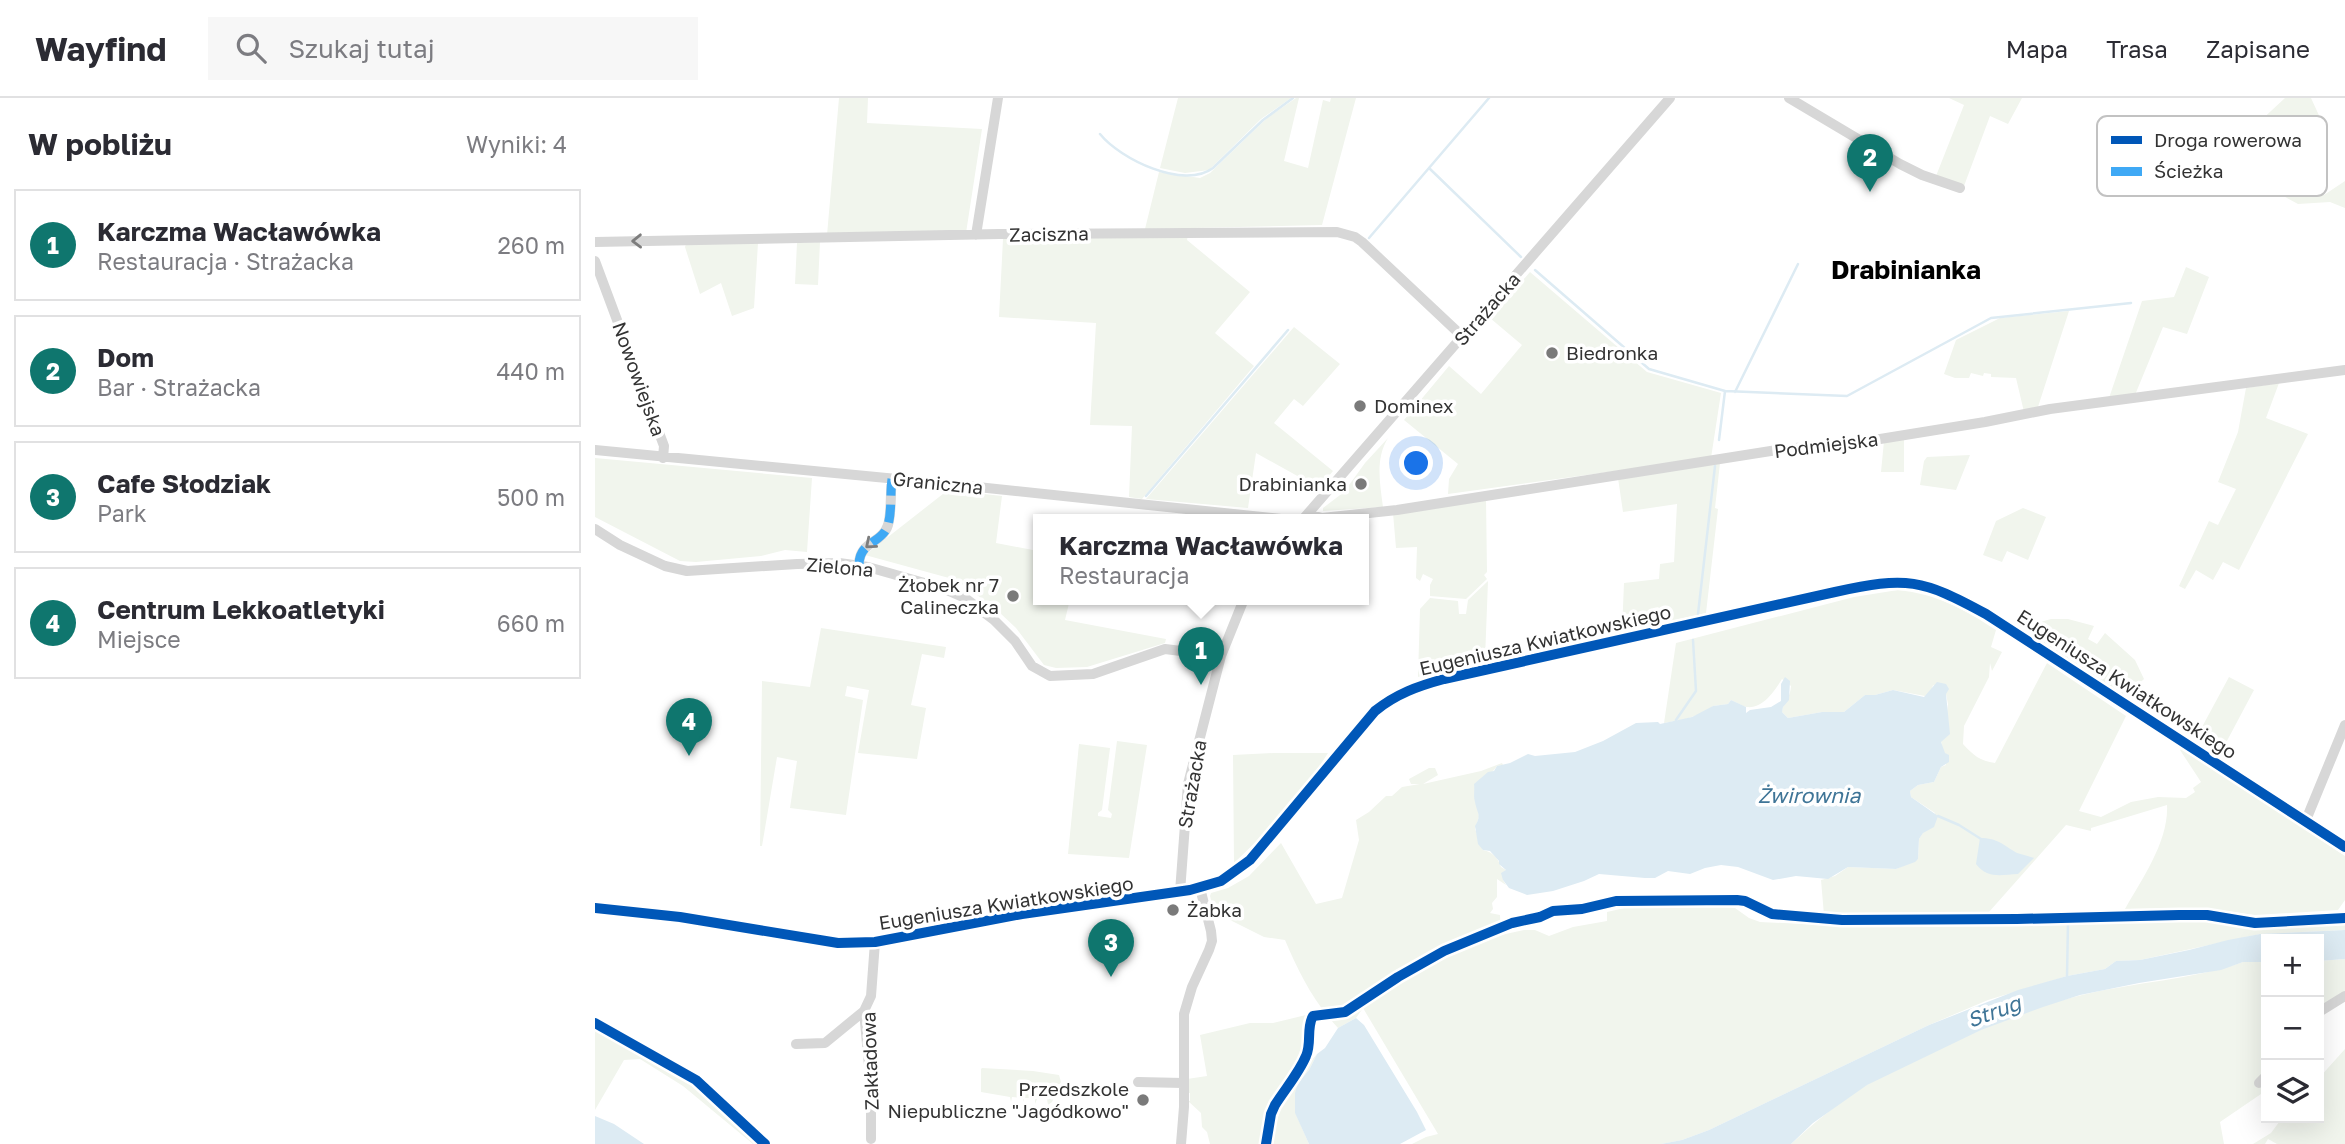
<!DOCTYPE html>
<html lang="pl">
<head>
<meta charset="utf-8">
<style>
	:root { --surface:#fff; --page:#f7f7f7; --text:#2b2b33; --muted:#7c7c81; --line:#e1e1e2; --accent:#0f766e }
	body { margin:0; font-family:"Golos Text",sans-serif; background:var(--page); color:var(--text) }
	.controls { position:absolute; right:21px; bottom:21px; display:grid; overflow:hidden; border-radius:0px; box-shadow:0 7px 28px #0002 }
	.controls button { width:63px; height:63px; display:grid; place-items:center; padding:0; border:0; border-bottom:2px solid var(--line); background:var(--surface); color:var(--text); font:35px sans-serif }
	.you { position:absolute; left:822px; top:366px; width:24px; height:24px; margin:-18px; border:5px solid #fff; border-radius:50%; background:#1a73e8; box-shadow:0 0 0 10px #1a73e833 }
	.badge { display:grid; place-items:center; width:46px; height:46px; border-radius:50%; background:var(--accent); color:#fff; font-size:23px; font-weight:700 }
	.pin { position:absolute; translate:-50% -58px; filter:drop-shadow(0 2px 4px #0008) }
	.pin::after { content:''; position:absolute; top:37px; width:24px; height:21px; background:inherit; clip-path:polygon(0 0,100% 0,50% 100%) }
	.popup { position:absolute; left:438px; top:416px; width:336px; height:91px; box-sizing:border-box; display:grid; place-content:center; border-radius:0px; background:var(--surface); filter:drop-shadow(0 2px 5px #0005); font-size:23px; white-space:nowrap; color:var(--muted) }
	.popup b { font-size:26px; color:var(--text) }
	.popup::after { content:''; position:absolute; left:50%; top:100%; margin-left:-14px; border:14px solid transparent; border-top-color:var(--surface) }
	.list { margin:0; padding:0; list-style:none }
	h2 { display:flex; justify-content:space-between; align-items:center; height:91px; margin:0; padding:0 28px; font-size:30px }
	h2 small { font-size:23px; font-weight:400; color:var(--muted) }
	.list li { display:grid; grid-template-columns:46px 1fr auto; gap:21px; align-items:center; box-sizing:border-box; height:112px; margin:0 14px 14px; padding:0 14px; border:2px solid var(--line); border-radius:0px }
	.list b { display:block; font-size:26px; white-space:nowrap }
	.list p { margin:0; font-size:23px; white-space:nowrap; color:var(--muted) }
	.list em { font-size:23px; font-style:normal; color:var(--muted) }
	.icon { flex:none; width:38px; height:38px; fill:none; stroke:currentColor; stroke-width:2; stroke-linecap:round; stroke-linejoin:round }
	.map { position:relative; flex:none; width:1750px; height:1046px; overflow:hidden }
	header { display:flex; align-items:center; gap:42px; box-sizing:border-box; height:98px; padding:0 35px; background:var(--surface); border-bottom:2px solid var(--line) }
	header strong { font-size:33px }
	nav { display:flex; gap:38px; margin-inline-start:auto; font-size:24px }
	.search { width:490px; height:63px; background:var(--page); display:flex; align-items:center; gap:18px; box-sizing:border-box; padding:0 24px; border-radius:0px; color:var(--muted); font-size:26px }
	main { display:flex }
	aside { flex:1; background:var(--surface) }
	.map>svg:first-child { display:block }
	.green { fill:#f1f5ed }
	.water { fill:#ddebf3 }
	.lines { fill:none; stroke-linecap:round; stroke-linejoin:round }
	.stream { stroke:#ddebf3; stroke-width:2.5 }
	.minor { stroke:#d7d7d7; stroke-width:10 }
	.quiet { stroke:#3fa9f5; stroke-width:9; stroke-dasharray:18 9; stroke-linecap:butt }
	.cycleway-casing { stroke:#fff; stroke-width:15 }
	.cycleway { stroke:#0057b8; stroke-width:10 }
	.oneway { stroke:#7d7d7d }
	.poi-dot { fill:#7a7a7a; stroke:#fff; stroke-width:2.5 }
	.labels { text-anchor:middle; stroke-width:7; stroke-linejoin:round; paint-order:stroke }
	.street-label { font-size:19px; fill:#333; stroke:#fff }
	.poi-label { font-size:19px; fill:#333; stroke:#fff; text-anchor:start }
	.water-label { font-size:21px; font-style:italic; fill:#3f7597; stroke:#fff }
	.district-label { font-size:26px; font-weight:bold; fill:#000; stroke:#fff }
	.key { fill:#fff; stroke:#c2c2c2; stroke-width:2 }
	.key-label { font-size:19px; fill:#333 }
</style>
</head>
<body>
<header>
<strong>Wayfind</strong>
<div class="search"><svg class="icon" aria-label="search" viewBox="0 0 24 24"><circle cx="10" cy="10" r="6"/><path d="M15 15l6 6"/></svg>Szukaj tutaj</div>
<nav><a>Mapa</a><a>Trasa</a><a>Zapisane</a></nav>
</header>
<main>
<aside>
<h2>W pobliżu<small>Wyniki: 4</small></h2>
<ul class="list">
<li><span class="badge">1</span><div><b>Karczma Wacławówka</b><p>Restauracja · Strażacka</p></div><em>260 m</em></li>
<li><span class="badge">2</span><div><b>Dom</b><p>Bar · Strażacka</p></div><em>440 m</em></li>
<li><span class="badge">3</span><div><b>Cafe Słodziak</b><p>Park</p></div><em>500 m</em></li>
<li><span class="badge">4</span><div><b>Centrum Lekkoatletyki</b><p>Miejsce</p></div><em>660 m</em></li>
</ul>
</aside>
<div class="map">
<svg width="1750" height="1046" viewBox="0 0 1750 1046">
	<rect width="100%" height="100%" fill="#fff"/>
	<path class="green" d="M244,0H273L272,25L387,31L371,135L232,137Z
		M583,0H696L666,21L614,72L590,75L565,70Z
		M701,0H704L689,63L713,70L728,2L735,4L736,0H761L727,127L550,131L564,74L605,80L615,75L672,20Z
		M1354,0H1427L1413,26L1395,18L1369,88L1341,78L1369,7Z
		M1690,0H1716L1733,37L1702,60L1729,97L1750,83V110L1735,104L1703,106L1677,92L1650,87C1643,69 1636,56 1648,39Z
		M593,137L592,142L655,194L620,235L659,268L547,401L534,399L537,328L495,327L501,225L404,219L408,141Z
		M225,144L223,187L200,186L202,145Z
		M163,145L159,210L137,218L126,185L105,196L90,149L91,146Z
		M1591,169L1614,179L1592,236L1568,229L1540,297L1514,300L1547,203L1579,199Z
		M935,174L1052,274L1126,295L1116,360L853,396L854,381L863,366L809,322L854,268L886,296L927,247L895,220Z
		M1474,213L1442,312L1429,314L1421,280L1396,279V276L1389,275L1388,278L1376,275L1374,280H1360L1349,276L1361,242L1405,220Z
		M699,229L745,266L708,308L699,301L679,325L738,373L724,390L661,355L653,410L551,401Z
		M1684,285L1671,320L1713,336L1644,472L1628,464L1618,482L1601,472L1590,491L1584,488L1614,423L1623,427L1641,391L1623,384L1643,334L1651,290Z
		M793,340C780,361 785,385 788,409L728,413V410L749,394L770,365Z
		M1309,340V374H1286L1289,343Z
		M1375,357L1361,392L1325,387L1329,363L1332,359Z
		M0,360L217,380L212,454L190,452L166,458L101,464L85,463L0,419Z
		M1125,365L1120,410L1123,411L1111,515L1027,533L1029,485L1064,481L1065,466L1079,464L1082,406L1028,414L1023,380Z
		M353,392L407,398L401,445L443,453V501H475L470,522L571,541L570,545L492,569L461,570L449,567L421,530L404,514L369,487L354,480L270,457Z
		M891,400L892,474L889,477L892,481L871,501L835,498V487L838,481L828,476L825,483L821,480L822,449L801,450L798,415Z
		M1428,410L1451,419L1433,462L1412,453L1407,464L1388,457L1401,423Z
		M893,483L890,561L847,570L823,579L825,511L835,500L863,503L864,516H871L873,502Z
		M1303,492C1342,496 1369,511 1401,532L1396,549L1407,554L1397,573L1395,565L1394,579L1369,628L1368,646C1378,657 1385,663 1400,665L1452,565L1531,618L1484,713L1506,719L1536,704L1563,699L1591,700L1600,694L1598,690L1606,684L1585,652L1588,650L1750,758V802L1743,812L1660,817L1609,810L1530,811C1547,781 1574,743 1572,707L1496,730V733L1471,727L1394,814L1229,817L1226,782L1240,778L1253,769L1301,771L1323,761L1324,741L1340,715L1316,699L1315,693L1323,687L1339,684L1346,669L1351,667L1346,643L1349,639L1353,606L1351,596L1338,587L1336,594L1330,598L1298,592L1280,597H1270L1249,614H1227L1193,620L1187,614C1188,604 1195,602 1196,588L1187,581C1180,592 1168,611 1152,609C1148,609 1141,604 1136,602L1133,606L1118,608L1110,614L1091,621L1069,625L1081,545L1259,499Z
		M1456,521H1473L1499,528L1493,541L1502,546L1510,535L1540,562L1549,581L1531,598L1437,537L1442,525Z
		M226,530L351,549L349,560L327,556L316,607L331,610L322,661L263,655L274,592L252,588L250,598L268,602L251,717L195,710L202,663L182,659L167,748H165L167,583L215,589Z
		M1634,579L1659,592L1625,656L1600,642Z
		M522,643L552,647L534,760L473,756L484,646L515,650L507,712L503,715V718L516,720L517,716L513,712Z
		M679,655H733C708,695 674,732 639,765L638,657Z
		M907,665L908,667L902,668L881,695L884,719L880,731L888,752C898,754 903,760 906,769L911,772L908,782L911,787L902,781V799L897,805L898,811L895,815L905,817L906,837L929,832H940L954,838L978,829L1012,823V814L1034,809H1128L1140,810L1154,820L1165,824L1230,827H1403L1600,820L1659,829L1750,825V832L1665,836L1545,862L1521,863L1510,871L1472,878L1393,902L1334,927L1114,1032L1087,1042L1066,1046H817L831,1039L843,1036L768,910L761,920L743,930C718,903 704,875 690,842L669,839L619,814L615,798L616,795L633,790L654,778L686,745L721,806L747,800L764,742L761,722L774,714L791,698H797L807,689L825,686H816L814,681L834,670H840L843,677L828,686L886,673Z
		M1750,861V900L1724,917V863Z
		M1648,864H1671V987L1666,996L1625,1024L1629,1046H1196C1219,1025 1244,1004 1271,987C1286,978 1303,971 1319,963C1372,937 1428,911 1487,897C1540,884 1596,882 1648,864Z
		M711,917L713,944L710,955L676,1011L669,1046H615L612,1034L607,1029L606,1015L593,1003H595V995H593L592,981L612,978L605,937L655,925H678Z
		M0,927L94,980L112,993L168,1046H158L88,988L45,961L29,962L0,1012Z
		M1750,951V1046H1682L1673,1041L1670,1046H1658L1676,1035L1687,1020H1724V980Z
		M722,956L714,972L703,985L700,1014L714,1046H675C680,1035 681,1024 685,1013C693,991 707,973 722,956Z
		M387,970L438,973L464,977L466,984L457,1004L453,1007L452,1001H442L440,1006V1000H429V1005L428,1000L417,999L416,1004L415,999L386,994V971Z"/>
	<path class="water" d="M1190,579L1195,583L1194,602L1188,609L1187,614L1193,620L1227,614H1249L1270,597H1280L1298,592L1329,599L1342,584L1351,586L1354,591L1351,596L1355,636L1346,644L1350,655L1354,657V664L1346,669L1339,684L1323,687L1315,693L1316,699L1343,718L1339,729L1328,735L1324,741L1323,761L1320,764L1301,771L1253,769L1233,781L1201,778L1178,782L1143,769L1126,767L1110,770L1095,776L1073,773L1060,780H1050L1004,776L989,783L958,793L932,797L914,790L908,782L906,775L911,772L904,766V763L895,753L888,752L883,746L880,728C887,717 882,715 880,704C878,698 880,692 879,686L893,674L899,673L902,668L915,665L933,656L940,658L980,654L1008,643L1041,625L1063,624L1065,626L1097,619L1118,608L1133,606L1136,602L1151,609V615L1155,612L1176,609L1186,603V586Z
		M1385,740C1403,740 1408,747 1422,755C1428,757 1434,758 1439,760L1423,776C1406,777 1392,781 1381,766Z
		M1750,832V861L1724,863V841H1671V864H1648L1626,872L1544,885L1485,897L1448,909L1386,932L1272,987L1218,1025L1196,1046H1066L1087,1042L1114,1032L1334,927L1423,892L1472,878L1510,871L1521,863L1545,862L1594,852L1633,842L1665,836Z
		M761,920L769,927L822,1014L831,1032L805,1046H714L700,1015V995L703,985L714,972L722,956L730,950L743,930Z
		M0,1018L19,1026L49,1046H0Z"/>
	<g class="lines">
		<path class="stream" d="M505,36C525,61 589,92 618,70L668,22L698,0
			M834,70L926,159
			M774,140L894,0
			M940,172L1054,271L1130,293
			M1140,294L1203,166
			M1124,342L1130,293L1252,298L1396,220L1536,205
			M551,398L693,232
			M1103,516L1120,368
			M1081,622L1101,593L1098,542
			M1343,718L1364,727L1386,741
			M1472,878L1473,825"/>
		<path class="minor" d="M1194,0L1305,66L1327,77L1365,90
			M381,137L403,0
			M0,144L404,136L742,134L760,139L767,144L868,239
			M0,163L69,348L68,360
			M0,352L354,386L686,421
			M713,416L727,420L802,412L1182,352L1279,342L1390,324L1455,311L1750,272
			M709,420L1075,0
			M0,431L25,447L70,468L92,473L202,466L244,465L273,469L347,490L370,500L399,522L420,543L437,568L455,578L498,576L570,551L626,558
			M264,467C264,443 287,446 293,427C297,413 295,395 297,381
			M1711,722L1750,627
			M585,794L593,686L626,558L649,501
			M0,810L85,819L243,845L280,844L427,816L595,792L626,783L655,762L780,613C801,596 823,588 849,581L1240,494C1312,478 1327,481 1391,516L1750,749
			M1724,914L1750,898
			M201,946L230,945L269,913
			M543,984L588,985
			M1664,985L1671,978
			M276,1041V990L269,913L276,898L280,844
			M586,1046L589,1009V916L597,889L614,852L617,843L616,833L605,790"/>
		<path class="quiet" d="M264,467C264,443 287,446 293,427C297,413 295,395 297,381"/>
		<defs>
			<path id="cycleway" d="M0,810L85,819L243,845L280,844L427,816L595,792L626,783L655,762L780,613C801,596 823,588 849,581L1240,494C1312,478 1327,481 1391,516L1750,749
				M0,925L101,982L170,1046
				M671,1046L676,1016L680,1007C690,991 704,975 711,958C717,945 711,930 718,918L750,914L803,879L849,853L917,825L945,819L958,813L987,811L1021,803L1142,802L1150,803L1177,816L1247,822L1422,821L1584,817H1612L1660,825L1750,820"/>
		</defs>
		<use href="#cycleway" class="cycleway-casing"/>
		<use href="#cycleway" class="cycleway"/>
	</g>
	<defs><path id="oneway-chevron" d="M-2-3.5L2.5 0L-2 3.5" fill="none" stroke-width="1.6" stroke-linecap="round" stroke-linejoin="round" transform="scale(1.75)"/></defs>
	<g class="oneway">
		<use href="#oneway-chevron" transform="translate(42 143) rotate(179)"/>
		<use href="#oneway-chevron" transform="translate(275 446) rotate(140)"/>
	</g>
	<g class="poi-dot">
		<circle cx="957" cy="255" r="7"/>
		<circle cx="765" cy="308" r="7"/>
		<circle cx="766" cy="386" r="7"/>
		<circle cx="418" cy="498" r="7"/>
		<circle cx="578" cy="812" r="7"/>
		<circle cx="548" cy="1002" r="7"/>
	</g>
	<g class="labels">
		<g class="street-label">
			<text transform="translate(454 136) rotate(-1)" y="7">Zaciszna</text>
			<text transform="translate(892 211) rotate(-49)" y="7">Strażacka</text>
			<text transform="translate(44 281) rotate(70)" y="7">Nowowiejska</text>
			<text transform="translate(1231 347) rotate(-7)" y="7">Podmiejska</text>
			<text transform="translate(343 385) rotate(6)" y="7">Graniczna</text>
			<text transform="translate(245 469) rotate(5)" y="7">Zielona</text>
			<text transform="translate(950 542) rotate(-13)" y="7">Eugeniusza Kwiatkowskiego</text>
			<text transform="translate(1532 586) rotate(33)" y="7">Eugeniusza Kwiatkowskiego</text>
			<text transform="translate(597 686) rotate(-80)" y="7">Strażacka</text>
			<text transform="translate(411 805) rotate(-9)" y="7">Eugeniusza Kwiatkowskiego</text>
			<text transform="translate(275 963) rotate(-92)" y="7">Zakładowa</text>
		</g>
		<g class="poi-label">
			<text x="971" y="262">Biedronka</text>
			<text x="779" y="315">Dominex</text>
			<text x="752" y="393" text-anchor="end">Drabinianka</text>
			<text x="404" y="494" text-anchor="end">Żłobek nr 7<tspan x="404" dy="22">Calineczka</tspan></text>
			<text x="592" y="819">Żabka</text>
			<text x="534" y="998" text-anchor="end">Przedszkole<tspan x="534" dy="22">Niepubliczne "Jagódkowo"</tspan></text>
		</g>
		<g class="water-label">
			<text x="1214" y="705">Żwirownia</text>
			<text transform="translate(1399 914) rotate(-20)" y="7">Strug</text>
		</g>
		<g class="district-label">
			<text x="1311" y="181">Drabinianka</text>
		</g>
	</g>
	<rect x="1502" y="18" width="230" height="80" rx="10" class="key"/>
	<rect x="1516" y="38" width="31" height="8" fill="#0057b8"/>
	<rect x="1516" y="69" width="31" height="9" fill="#3fa9f5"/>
	<g class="key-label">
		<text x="1559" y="49">Droga rowerowa</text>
		<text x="1559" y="80">Ścieżka</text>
	</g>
</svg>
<div class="controls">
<button>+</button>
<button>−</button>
<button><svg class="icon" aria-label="layers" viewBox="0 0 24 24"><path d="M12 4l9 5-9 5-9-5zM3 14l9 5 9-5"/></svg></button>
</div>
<div class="you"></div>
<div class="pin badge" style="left:606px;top:587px">1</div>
<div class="popup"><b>Karczma Wacławówka</b>Restauracja</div>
<div class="pin badge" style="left:1275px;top:94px">2</div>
<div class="pin badge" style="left:516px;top:879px">3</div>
<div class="pin badge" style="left:94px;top:658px">4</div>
</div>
</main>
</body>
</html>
